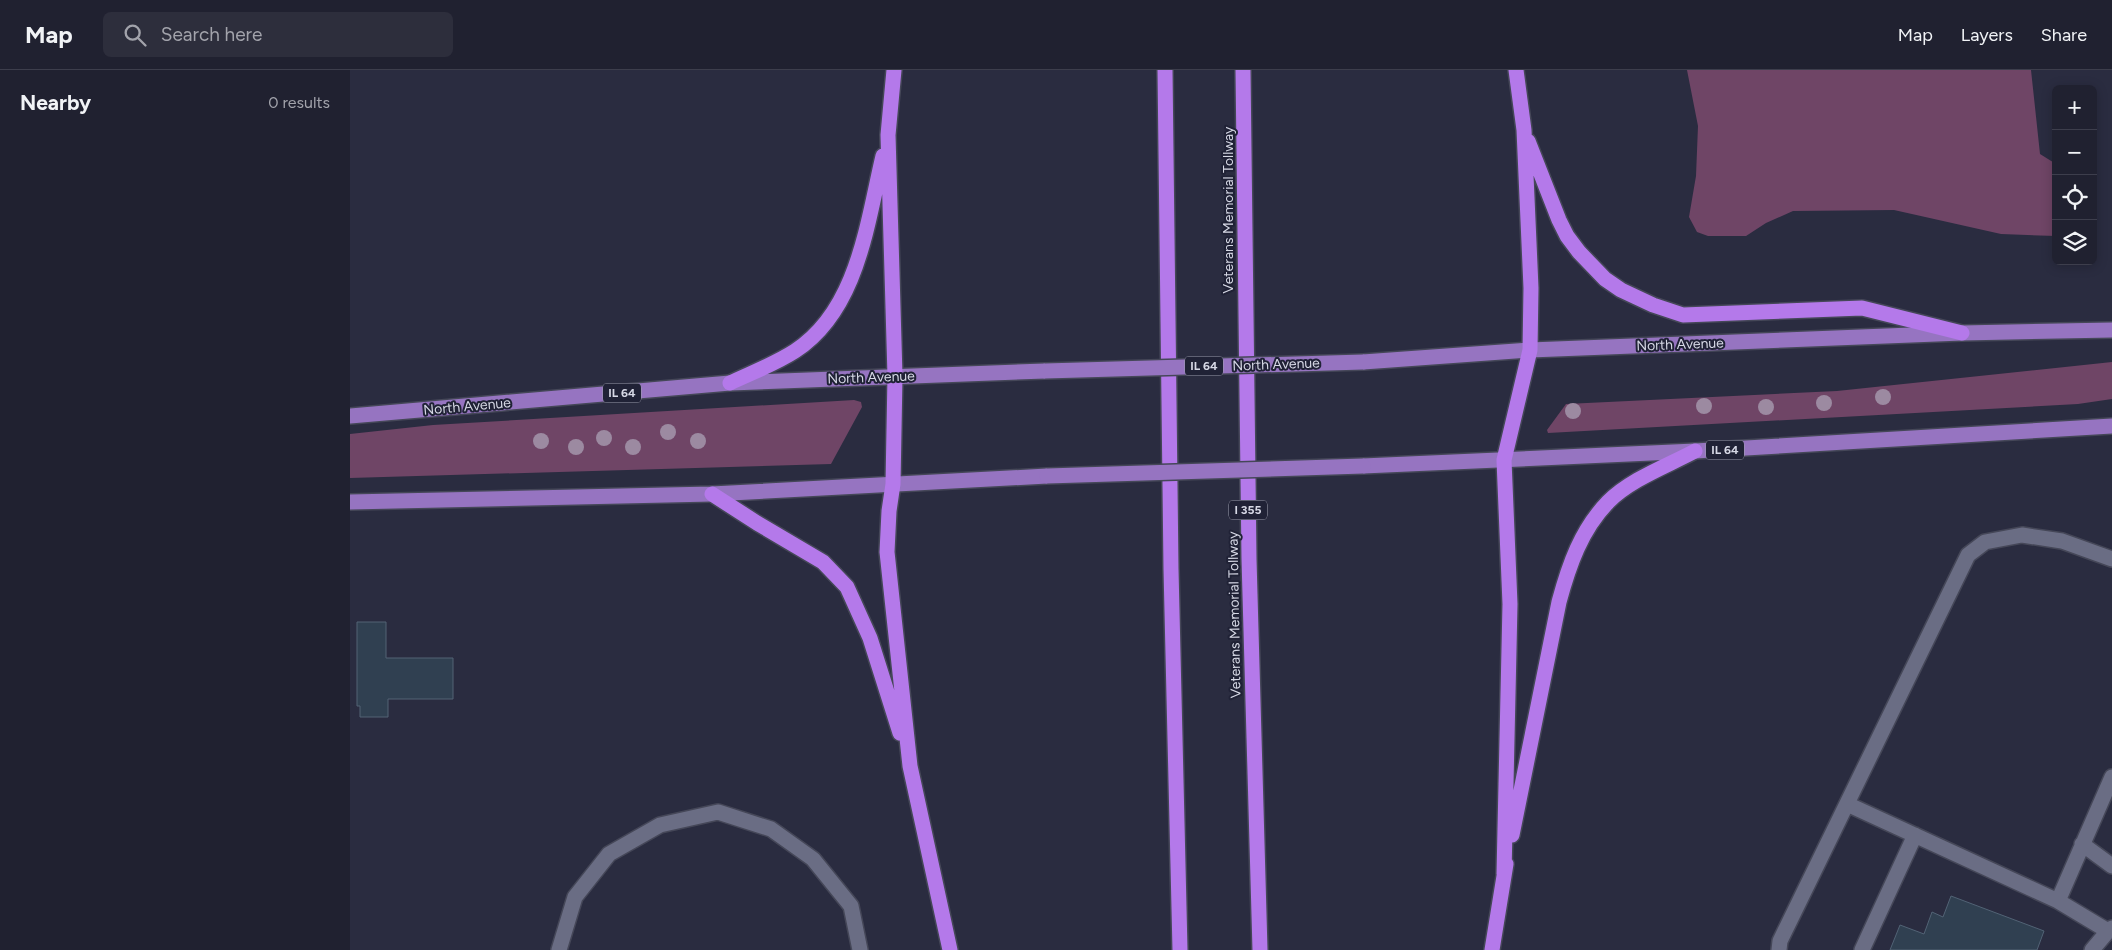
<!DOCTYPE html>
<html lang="en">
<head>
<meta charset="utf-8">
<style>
	:root { --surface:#202130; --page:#2d2e3c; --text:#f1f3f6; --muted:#a2a3ab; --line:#3d3e4c }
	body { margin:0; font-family:Figtree,sans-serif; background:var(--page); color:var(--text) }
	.controls { position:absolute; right:15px; top:15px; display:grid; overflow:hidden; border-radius:8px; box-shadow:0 2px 12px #0003 }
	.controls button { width:45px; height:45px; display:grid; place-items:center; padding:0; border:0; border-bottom:1px solid var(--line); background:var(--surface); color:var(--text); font:25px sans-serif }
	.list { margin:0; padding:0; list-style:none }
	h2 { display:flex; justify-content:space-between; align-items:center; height:65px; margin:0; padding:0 20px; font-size:21px }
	h2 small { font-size:16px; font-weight:400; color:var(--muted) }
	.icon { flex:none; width:28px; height:28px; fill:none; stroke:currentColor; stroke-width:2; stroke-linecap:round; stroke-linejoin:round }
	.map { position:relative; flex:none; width:1762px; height:880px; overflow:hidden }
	header { display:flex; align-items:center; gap:30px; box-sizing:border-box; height:70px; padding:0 25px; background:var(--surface); border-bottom:1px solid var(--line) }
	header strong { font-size:24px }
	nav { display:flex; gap:28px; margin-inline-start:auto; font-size:18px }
	.search { width:350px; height:45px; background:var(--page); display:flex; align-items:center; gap:12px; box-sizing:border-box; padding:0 18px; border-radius:8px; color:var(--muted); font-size:19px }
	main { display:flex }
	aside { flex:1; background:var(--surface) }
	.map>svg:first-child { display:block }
	.green { fill:#6f4566 }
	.building { fill:#304051; stroke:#526375 }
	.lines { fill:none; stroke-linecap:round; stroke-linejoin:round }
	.minor-casing { stroke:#454758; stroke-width:18 }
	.major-casing { stroke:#454758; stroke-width:18 }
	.highway-casing { stroke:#454758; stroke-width:18 }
	.minor { stroke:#6a6d84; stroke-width:15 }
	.major { stroke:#9674c1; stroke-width:15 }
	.highway { stroke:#b479ea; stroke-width:15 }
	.major-bridge-casing { stroke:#454758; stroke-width:18; stroke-linecap:butt }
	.major-bridge { stroke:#9674c1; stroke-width:15 }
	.tree { fill:#9c8aa1 }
	.labels { text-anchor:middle; stroke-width:4; stroke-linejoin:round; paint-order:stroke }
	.shield { fill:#202236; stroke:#9fa1b0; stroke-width:1 }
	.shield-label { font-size:12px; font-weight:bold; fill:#d6d8e5 }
	.street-label { font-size:14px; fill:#d6d8e5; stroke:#202236 }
</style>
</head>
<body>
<header>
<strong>Map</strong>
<div class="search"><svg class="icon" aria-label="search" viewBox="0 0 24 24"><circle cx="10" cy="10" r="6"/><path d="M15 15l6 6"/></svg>Search here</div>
<nav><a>Map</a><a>Layers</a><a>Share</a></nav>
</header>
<main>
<aside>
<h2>Nearby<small>0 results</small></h2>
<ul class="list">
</ul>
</aside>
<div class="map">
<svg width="1762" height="880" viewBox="0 0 1762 880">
	<rect width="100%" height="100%" fill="#2a2c40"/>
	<path class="green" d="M1337,0H1681L1690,84L1706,94V166L1651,164L1544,140L1443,141L1416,153L1396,166H1358L1347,162L1339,147L1346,106L1348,56Z
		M1762,292V329L1728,334L1198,363L1197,360L1216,334L1487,321Z
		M504,330L511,332L512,337L481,394L0,408V364L83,355Z"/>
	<path class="building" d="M7,552H36V588H103V629H38V647H10V636H7Z
		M1601,826L1694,861L1687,880H1540L1550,855L1574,864L1582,842L1593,847Z"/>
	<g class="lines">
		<defs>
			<path id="minor" d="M1497,734L1708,831L1758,861L1762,858
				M1732,774L1762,796
				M1708,831L1762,707
				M209,880L225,827L259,784L310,755L368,742L421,759L463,789L501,836L510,880
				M1429,880L1430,871L1618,485L1635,472L1672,465L1712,471L1762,489
				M1512,880L1565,765
				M1742,880L1758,861"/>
			<path id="major" d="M1013,292L1180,280L1612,263L1762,260
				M0,346L380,313L695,301
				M1013,396L1345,381L1762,356
				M0,432L362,424L697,406"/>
			<path id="highway" d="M544,0L538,65L545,306L543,414L539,441L537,482L560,696L600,880
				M815,0L821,499L830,880
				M893,0L899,489L910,880
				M1178,71L1209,150L1217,166L1229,182L1255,209L1271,220L1303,235L1333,245L1512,238L1612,263
				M380,313C401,303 425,294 445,281C508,240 517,153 533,86
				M362,424L407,453L473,492L497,517L520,568L550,663
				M1162,765L1209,532C1219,495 1231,460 1258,432C1281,409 1317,396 1345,381
				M1154,804L1160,534L1154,390L1180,280L1181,218L1174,60L1166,0
				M1142,880L1156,794"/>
		</defs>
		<use href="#minor" class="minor-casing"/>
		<use href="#major" class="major-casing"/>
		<use href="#highway" class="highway-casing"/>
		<use href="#minor" class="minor"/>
		<use href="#major" class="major"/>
		<use href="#highway" class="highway"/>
		<defs>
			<path id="major-bridge" d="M695,301L1013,292
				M697,406L1013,396"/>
		</defs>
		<use href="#major-bridge" class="major-bridge-casing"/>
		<use href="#major-bridge" class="major-bridge"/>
	</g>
	<g class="tree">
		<circle cx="1533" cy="327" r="8"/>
		<circle cx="1474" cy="333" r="8"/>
		<circle cx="1354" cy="336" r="8"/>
		<circle cx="1416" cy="337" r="8"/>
		<circle cx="1223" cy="341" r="8"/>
		<circle cx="318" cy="362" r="8"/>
		<circle cx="254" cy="368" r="8"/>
		<circle cx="191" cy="371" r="8"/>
		<circle cx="348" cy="371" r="8"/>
		<circle cx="226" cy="377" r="8"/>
		<circle cx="283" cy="377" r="8"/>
	</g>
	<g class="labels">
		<g class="shield">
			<rect x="835" y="286.5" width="38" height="19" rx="4"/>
			<rect x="253" y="313.5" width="38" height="19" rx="4"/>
			<rect x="1356" y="370.5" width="38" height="19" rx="4"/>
			<rect x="879" y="430.5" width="38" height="19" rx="4"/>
		</g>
		<g class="shield-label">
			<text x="854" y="300">IL 64</text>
			<text x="272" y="327">IL 64</text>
			<text x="1375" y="384">IL 64</text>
			<text x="898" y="444">I 355</text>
		</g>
		<g class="street-label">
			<text transform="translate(878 140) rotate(-90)" y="5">Veterans Memorial Tollway</text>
			<text transform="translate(1330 274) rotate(-2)" y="5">North Avenue</text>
			<text transform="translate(926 294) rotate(-2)" y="5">North Avenue</text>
			<text transform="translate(521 307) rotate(-2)" y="5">North Avenue</text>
			<text transform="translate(117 336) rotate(-5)" y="5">North Avenue</text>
			<text transform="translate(884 545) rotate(-91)" y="5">Veterans Memorial Tollway</text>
		</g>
	</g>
</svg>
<div class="controls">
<button>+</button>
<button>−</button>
<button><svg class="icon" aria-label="locate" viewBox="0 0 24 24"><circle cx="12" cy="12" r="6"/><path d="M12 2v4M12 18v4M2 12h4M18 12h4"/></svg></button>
<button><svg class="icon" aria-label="layers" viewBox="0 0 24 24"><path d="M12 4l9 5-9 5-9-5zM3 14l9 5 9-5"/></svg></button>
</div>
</div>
</main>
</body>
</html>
